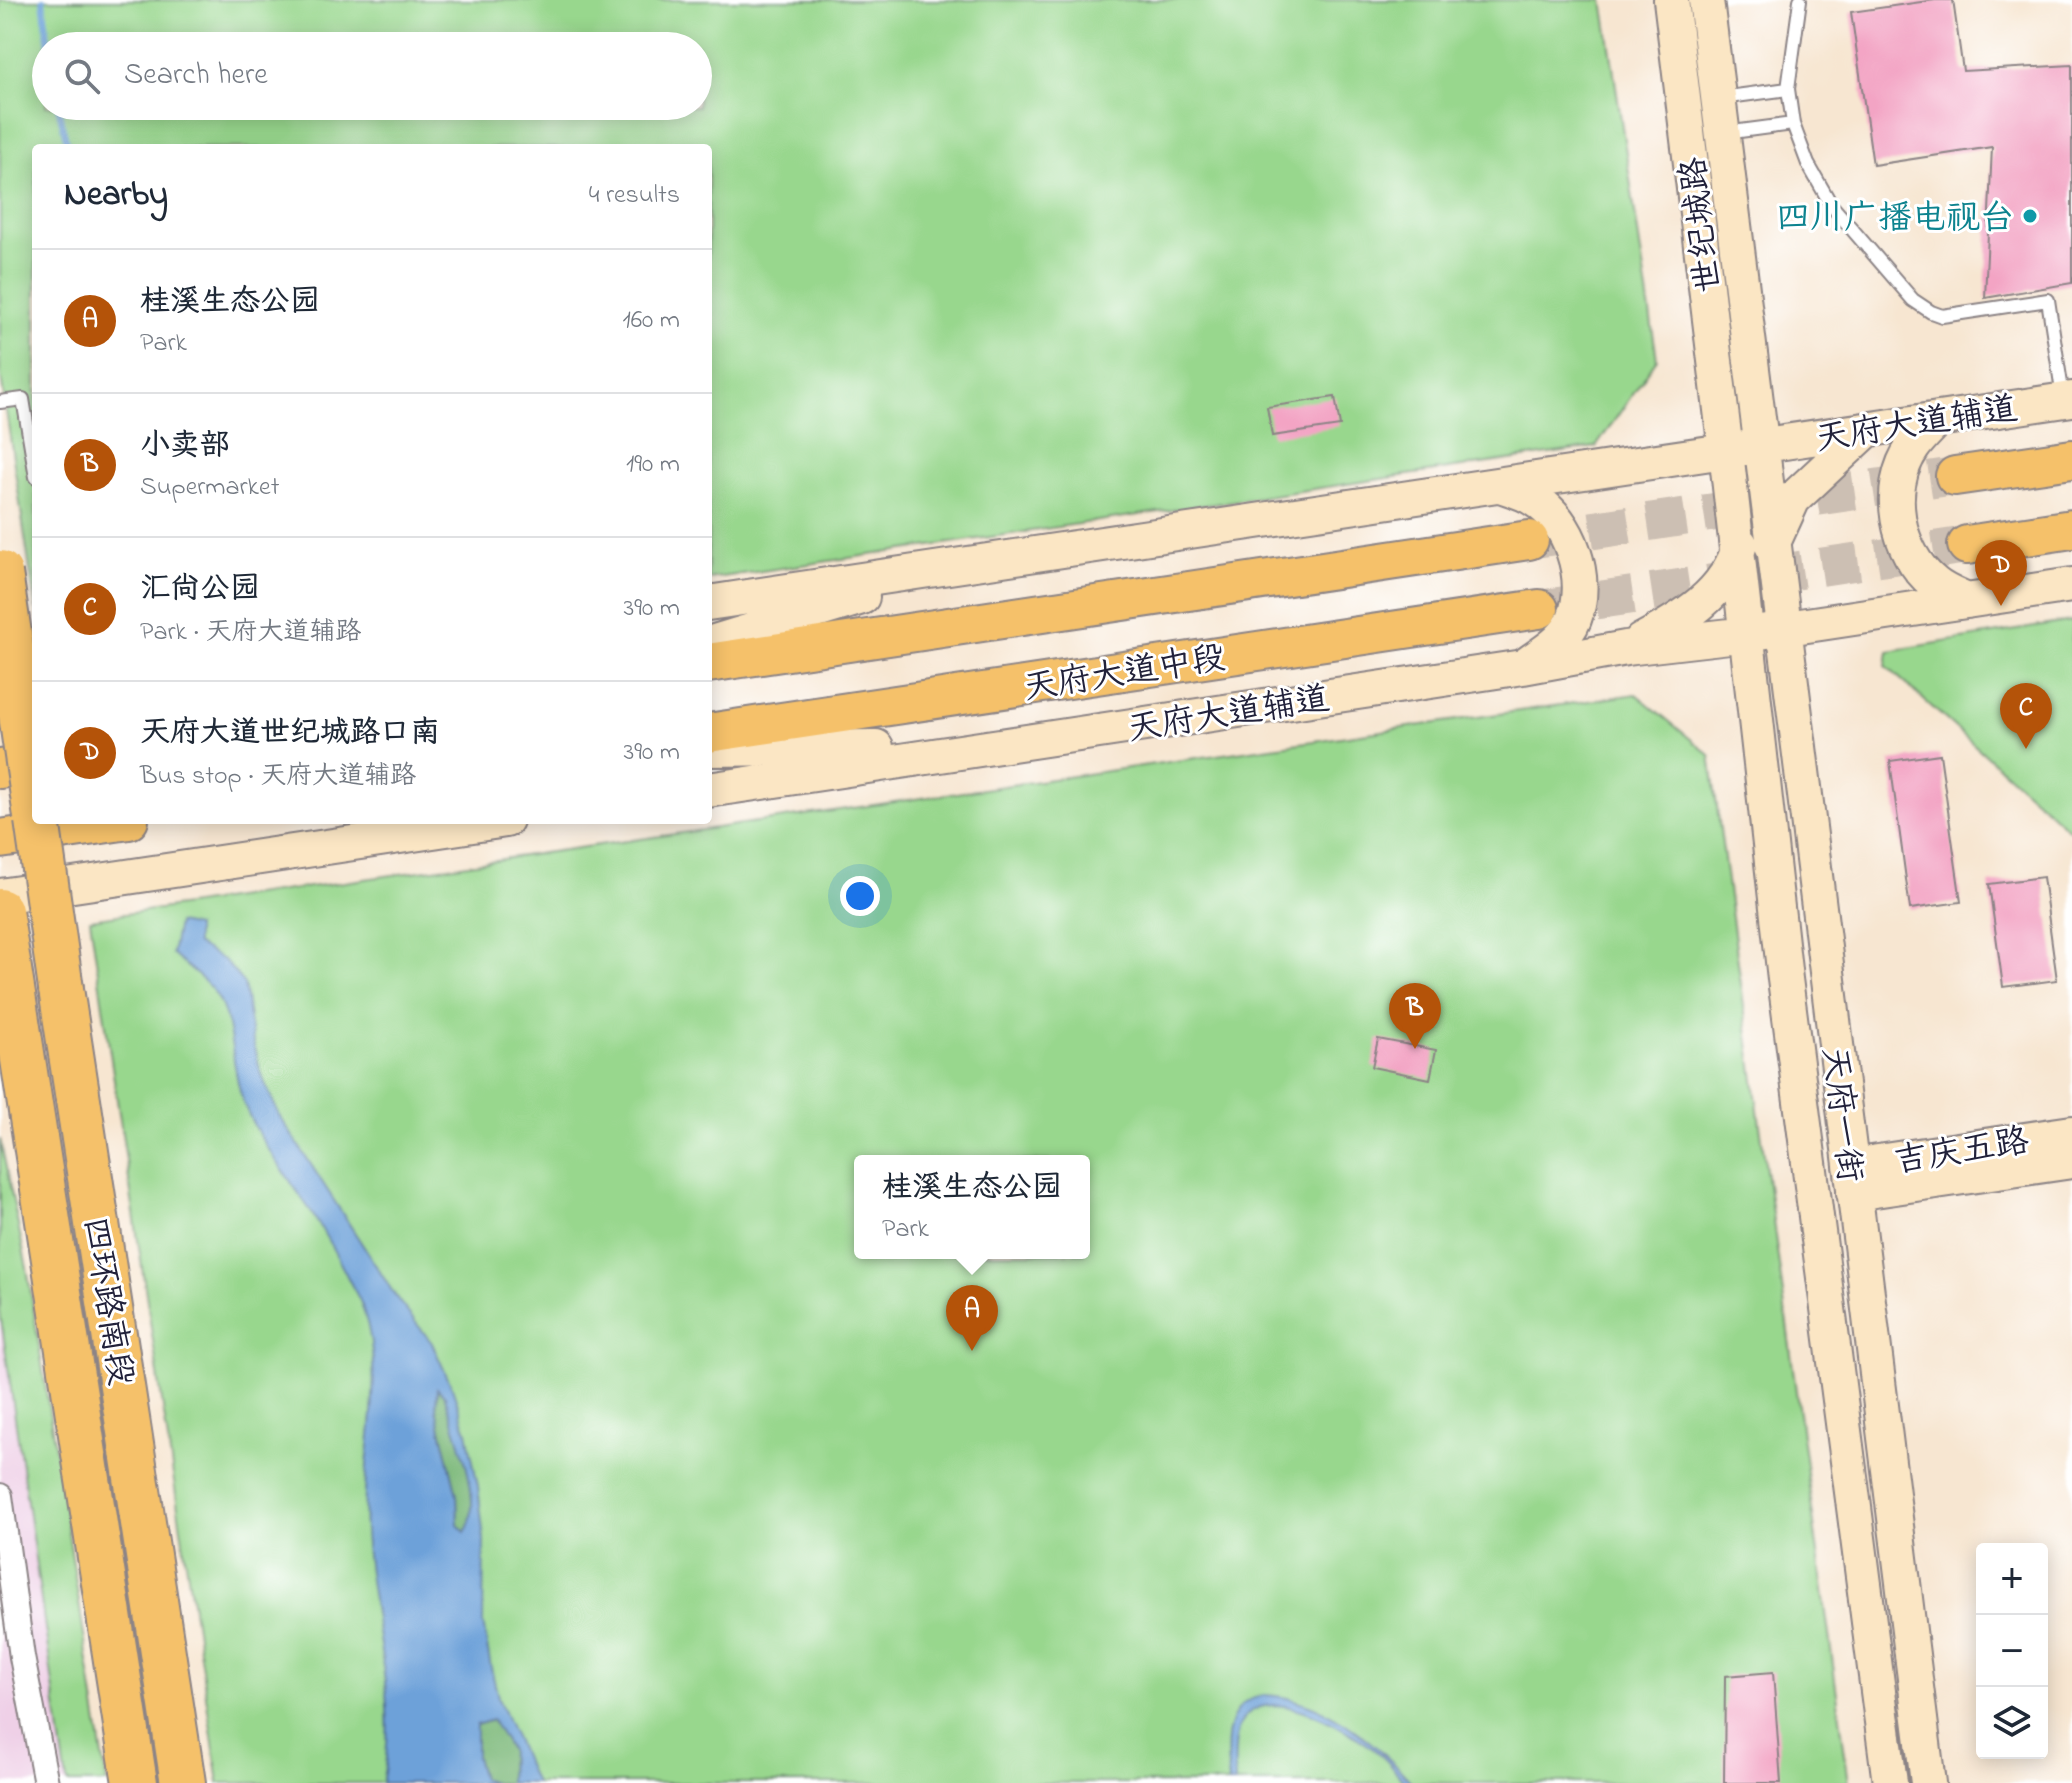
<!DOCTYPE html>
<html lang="en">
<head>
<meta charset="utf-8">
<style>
	:root { --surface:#fff; --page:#f2f2f3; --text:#1f2937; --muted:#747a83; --line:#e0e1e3; --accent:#b45309 }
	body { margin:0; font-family:"Indie Flower","LXGW WenKai TC",sans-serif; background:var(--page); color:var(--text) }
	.controls { position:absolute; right:24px; bottom:24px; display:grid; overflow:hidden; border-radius:8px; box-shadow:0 4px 20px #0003 }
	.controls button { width:72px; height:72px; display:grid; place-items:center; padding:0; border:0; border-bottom:2px solid var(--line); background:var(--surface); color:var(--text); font:40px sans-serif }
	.you { position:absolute; left:860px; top:896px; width:28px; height:28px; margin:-20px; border:6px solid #fff; border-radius:50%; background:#1a73e8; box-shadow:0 0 0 12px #1a73e833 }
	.badge { display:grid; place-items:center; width:52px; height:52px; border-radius:50%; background:var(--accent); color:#fff; font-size:26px; font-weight:700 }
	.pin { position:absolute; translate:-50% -66px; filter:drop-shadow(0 2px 4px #0008) }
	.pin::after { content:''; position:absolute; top:42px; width:28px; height:24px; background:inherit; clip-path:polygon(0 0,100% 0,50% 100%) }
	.popup { position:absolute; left:854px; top:1155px; width:236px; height:104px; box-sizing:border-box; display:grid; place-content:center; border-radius:8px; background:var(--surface); filter:drop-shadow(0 2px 6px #0005); font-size:26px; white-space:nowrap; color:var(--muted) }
	.popup b { font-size:30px; color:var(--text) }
	.popup::after { content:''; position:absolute; left:50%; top:100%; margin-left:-16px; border:16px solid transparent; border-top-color:var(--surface) }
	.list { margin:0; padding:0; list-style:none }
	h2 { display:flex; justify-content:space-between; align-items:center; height:104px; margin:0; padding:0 32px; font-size:34px }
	h2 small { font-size:26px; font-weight:400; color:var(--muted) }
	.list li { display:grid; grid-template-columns:52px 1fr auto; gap:24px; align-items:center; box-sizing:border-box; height:144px; padding:0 32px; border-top:2px solid var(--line) }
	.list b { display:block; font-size:30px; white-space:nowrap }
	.list p { margin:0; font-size:26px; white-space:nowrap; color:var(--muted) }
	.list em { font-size:26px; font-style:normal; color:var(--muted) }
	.icon { flex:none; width:44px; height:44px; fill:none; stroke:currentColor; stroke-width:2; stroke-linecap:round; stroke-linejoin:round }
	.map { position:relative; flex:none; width:2072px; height:1783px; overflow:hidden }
	.search { position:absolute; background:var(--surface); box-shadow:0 4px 20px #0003; left:32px; top:32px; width:680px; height:88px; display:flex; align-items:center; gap:20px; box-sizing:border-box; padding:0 28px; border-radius:44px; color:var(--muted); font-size:30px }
	.panel { position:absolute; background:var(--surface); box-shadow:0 4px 20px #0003; left:32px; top:144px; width:680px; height:680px; border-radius:8px }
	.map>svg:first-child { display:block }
	.built { fill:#efd0e7 }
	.green { fill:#98d78d; stroke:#5d7c64; stroke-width:2; fill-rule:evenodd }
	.forest { fill:#7ab878; stroke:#4e6d5a; stroke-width:2 }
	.water { fill:#6da1d9; stroke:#48628a; stroke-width:2; fill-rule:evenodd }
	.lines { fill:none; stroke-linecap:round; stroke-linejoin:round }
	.stream { stroke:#6da1d9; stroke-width:6 }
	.building { fill:#f3a4c4 }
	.primary-tunnel { stroke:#ccbfb3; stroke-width:38; stroke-dasharray:38 19; stroke-linecap:butt }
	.lane-casing { stroke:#8c8486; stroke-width:16 }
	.street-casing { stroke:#8c8486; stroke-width:28 }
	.secondary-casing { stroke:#8c8486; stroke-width:38 }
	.primary-casing { stroke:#8c8486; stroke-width:42 }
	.highway-casing { stroke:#8c8486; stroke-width:48 }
	.lane { stroke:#fff; stroke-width:12 }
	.street { stroke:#fff; stroke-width:24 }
	.secondary { stroke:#fbe6c4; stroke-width:34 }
	.primary { stroke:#f5c16b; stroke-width:38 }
	.highway { stroke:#f5c16b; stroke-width:44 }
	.highway-bridge-casing { stroke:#8c8486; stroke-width:48; stroke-linecap:butt }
	.highway-bridge { stroke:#f5c16b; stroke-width:44 }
	.culture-dot { fill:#0f9aa8; stroke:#fff; stroke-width:3 }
	.labels { text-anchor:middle; stroke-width:6; stroke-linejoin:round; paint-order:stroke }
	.culture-label { font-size:34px; fill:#0d838f; stroke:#fff; text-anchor:end }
	.street-label { font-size:34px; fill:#22223b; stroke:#fff }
</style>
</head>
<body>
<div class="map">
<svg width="2072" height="1783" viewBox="0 0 2072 1783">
	<rect width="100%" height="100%" fill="#fff"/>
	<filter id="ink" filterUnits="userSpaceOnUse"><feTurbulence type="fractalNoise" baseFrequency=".0125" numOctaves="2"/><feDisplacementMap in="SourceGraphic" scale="16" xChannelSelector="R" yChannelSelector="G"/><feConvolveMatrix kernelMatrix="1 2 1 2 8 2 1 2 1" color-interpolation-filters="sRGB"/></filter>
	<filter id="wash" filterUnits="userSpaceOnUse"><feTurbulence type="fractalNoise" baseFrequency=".006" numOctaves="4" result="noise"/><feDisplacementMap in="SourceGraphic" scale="32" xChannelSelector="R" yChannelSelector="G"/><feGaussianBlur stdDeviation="1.8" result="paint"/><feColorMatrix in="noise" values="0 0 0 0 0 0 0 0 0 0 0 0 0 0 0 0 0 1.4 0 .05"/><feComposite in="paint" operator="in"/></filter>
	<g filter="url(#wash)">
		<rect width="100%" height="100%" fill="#f7e6d1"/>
		<path class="built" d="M0,1139L27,1268L107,1783H0Z"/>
		<path class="green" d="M0,0H1603L1657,359L1596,447L708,579V148H36V610L0,371ZM46,46H698V106H46Z
			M2072,621V832L1886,666L1888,651Z
			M1636,694L1710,755L1849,1783H219L90,919ZM860,1161H1084V1253H860Z
			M0,1139L27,1268L107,1783H67L0,1312Z"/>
		<path class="forest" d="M437,1387L445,1396C455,1429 486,1503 465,1533L458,1525L457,1495L436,1409Z
			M493,1720L510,1750L509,1783H493L482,1779L476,1757V1725Z"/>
		<path class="water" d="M178,923L196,927V944L225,961L244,984L252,1038L261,1074L279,1115L398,1300L432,1343L452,1387L467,1432L478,1486L484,1540L483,1623L491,1668L499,1701L535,1783H509L510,1750L492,1720L476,1725V1757L482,1779L493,1783H382C400,1698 369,1615 365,1531C360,1457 388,1383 363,1309C360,1298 352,1287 347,1276C332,1246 315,1216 295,1188C278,1162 260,1140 247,1111C231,1076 235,1031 219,1000C209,981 188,969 172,954ZM437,1388L445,1396C454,1428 486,1504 465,1532L458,1525L457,1495L436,1409Z
			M1264,1695C1321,1697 1377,1742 1412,1783H1405C1399,1775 1392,1766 1385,1759C1360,1735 1283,1688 1250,1712C1231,1725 1235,1762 1235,1783H1229C1227,1758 1222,1719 1246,1702C1251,1698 1259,1697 1264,1695Z"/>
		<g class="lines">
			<path class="stream" d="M43,0L49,46
				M58,106L68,148"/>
		</g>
		<g id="blocks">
			<path class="building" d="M1935,0H1953L1963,71L2072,65V283L1985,298L1992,147L1873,165L1851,12Z
				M1335,397L1340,426L1272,436L1267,407Z
				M1940,754L1961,902L1910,909L1890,761Z
				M2043,877L2057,980L2003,987L1989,884Z
				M1378,1039L1436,1050L1430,1079L1372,1067Z
				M1773,1672L1781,1783H1724L1725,1676Z"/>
		</g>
	</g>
	<g filter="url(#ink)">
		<use href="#blocks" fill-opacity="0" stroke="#8c8486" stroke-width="2"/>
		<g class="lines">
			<path class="primary-tunnel" d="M1535,539L1955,476
				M1539,609L1967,545"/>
			<defs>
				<path id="lane" d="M1788,89L1793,124
					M1721,98L1788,89L1800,0
					M1725,133L1793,124L1808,164L1832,206L1913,300L1931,312L1942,316L2048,300L2063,397
					M0,402L23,399L36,477"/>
				<path id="street" d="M0,1496L22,1657L46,1783"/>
				<path id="secondary" d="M1671,0L1726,451L1785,979L1890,1783
					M1706,0L1928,1783
					M1938,419C1930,428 1920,437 1913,447C1884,488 1896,552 1934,583C1943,591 1956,596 1967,601
					M1500,485C1511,489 1524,492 1534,499C1570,521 1590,578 1574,619C1566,640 1544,652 1526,665
					M1772,545L1793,499L1867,430
					M708,603L2072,399
					M1641,641C1682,619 1727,594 1740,544
					M708,644L862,597
					M708,749L876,747
					M708,790L1523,667L1626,648L1747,634L2072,585
					M0,896L506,820
					M1851,1166L2072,1133
					M1854,1193L2072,1161"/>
				<path id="primary" d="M1955,476L2072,459
					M1967,545L2072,529
					M708,663L1529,540
					M708,733L1539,609
					M0,769L36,764
					M0,839L129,820"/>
				<path id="highway" d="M0,911L135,1783
					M61,989L183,1783"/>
			</defs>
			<use href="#lane" class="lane-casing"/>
			<use href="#street" class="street-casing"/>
			<use href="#secondary" class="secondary-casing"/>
			<use href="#primary" class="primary-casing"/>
			<use href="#highway" class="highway-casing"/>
			<use href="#lane" class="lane"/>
			<use href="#street" class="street"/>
			<use href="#secondary" class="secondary"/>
			<use href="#primary" class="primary"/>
			<use href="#highway" class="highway"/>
			<defs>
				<path id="highway-bridge" d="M0,573L36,816
					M37,820L61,989"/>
			</defs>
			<use href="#highway-bridge" class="highway-bridge-casing"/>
			<use href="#highway-bridge" class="highway-bridge"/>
		</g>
	</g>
	<circle class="culture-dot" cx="2030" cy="216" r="8"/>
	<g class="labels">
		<g class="culture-label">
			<text x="2014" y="228">四川广播电视台</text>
		</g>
		<g class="street-label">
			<text transform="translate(1699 225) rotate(-97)" y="12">世纪城路</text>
			<text transform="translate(1916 422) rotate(-9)" y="12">天府大道辅道</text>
			<text transform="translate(1124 671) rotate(-9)" y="12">天府大道中段</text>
			<text transform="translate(1228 712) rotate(-9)" y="12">天府大道辅道</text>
			<text transform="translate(1844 1114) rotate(83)" y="12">天府一街</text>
			<text transform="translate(1961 1149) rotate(-9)" y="12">吉庆五路</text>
			<text transform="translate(110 1301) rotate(81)" y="12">四环路南段</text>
		</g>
	</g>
</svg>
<div class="controls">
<button>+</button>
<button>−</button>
<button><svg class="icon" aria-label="layers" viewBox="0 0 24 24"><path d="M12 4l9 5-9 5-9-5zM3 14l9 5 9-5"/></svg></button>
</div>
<div class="you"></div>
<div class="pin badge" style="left:972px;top:1351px">A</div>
<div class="popup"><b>桂溪生态公园</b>Park</div>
<div class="pin badge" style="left:1415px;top:1049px">B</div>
<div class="pin badge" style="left:2026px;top:749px">C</div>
<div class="pin badge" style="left:2001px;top:606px">D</div>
<div class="search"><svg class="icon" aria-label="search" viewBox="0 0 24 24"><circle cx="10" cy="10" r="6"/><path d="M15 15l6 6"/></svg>Search here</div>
<section class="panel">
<h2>Nearby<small>4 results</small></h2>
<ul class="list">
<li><span class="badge">A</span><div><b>桂溪生态公园</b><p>Park</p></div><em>160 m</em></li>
<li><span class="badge">B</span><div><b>小卖部</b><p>Supermarket</p></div><em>190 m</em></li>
<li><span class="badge">C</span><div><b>汇尚公园</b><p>Park · 天府大道辅路</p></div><em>390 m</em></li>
<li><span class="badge">D</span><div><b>天府大道世纪城路口南</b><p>Bus stop · 天府大道辅路</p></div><em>390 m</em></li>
</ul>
</section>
</div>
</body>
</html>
